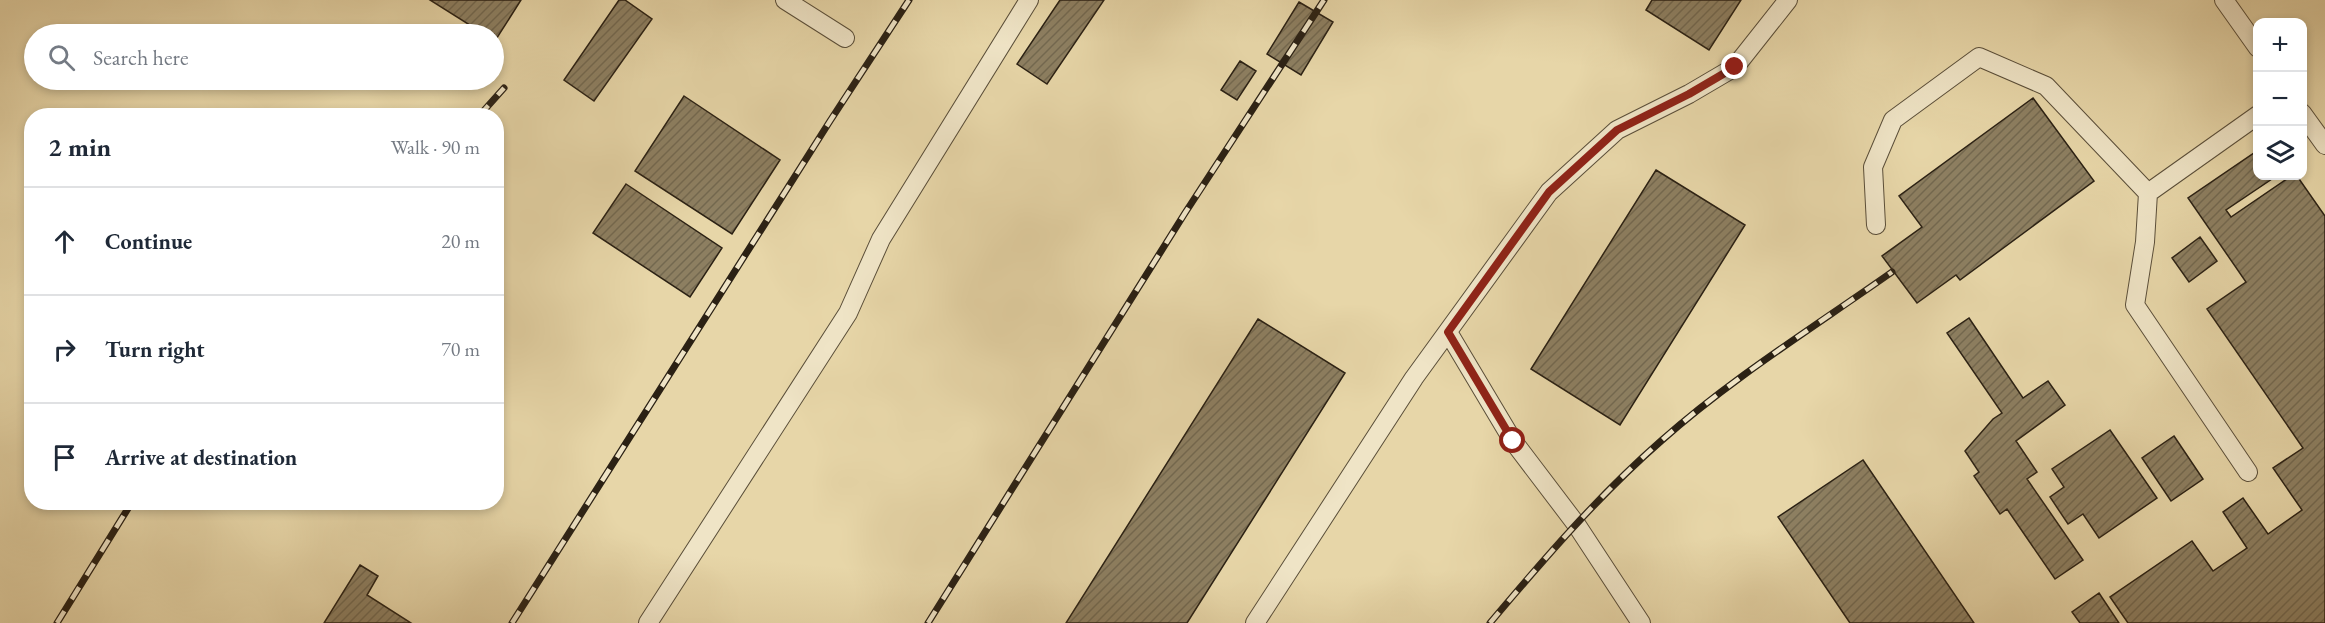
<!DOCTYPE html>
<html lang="en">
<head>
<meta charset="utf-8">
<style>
	:root { --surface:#fff; --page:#f2f2f3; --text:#1f2937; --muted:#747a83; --line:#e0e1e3 }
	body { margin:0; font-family:"EB Garamond",serif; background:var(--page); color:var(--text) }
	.controls { position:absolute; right:18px; top:18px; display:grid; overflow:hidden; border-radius:12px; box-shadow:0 3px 9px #0003 }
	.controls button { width:54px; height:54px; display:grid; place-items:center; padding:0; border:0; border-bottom:2px solid var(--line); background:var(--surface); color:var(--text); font:30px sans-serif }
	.stop { position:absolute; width:18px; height:18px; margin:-14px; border:4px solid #8f2418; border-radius:50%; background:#fff }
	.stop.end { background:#8f2418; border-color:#fff; box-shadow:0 2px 6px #0008 }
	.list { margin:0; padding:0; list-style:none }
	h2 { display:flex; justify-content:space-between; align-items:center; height:78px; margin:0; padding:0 24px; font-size:26px }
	h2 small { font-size:20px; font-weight:400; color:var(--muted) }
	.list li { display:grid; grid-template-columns:39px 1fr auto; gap:18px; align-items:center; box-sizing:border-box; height:108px; padding:0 24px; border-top:2px solid var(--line) }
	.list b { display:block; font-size:22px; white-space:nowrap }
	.list em { font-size:20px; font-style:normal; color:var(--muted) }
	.icon { flex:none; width:33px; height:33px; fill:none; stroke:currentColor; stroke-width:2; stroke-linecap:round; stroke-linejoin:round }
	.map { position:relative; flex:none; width:2325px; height:623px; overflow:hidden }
	.search { position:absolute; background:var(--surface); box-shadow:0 3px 9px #0003; left:24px; top:24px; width:480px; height:66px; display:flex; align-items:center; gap:15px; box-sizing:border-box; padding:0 21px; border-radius:33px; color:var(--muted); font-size:22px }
	.panel { position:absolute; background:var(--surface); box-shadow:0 3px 9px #0003; left:24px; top:108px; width:480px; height:402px; border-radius:24px }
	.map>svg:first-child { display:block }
	.building { fill:url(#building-hatch); stroke:#2b2114; stroke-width:1.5 }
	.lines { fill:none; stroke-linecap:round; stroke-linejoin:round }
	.service-casing { stroke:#5a4e39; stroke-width:20 }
	.service { stroke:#efe4c6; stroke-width:18 }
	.rail-casing { stroke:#2b2114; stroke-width:7 }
	.rail { stroke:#efe4c6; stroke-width:4.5; stroke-dasharray:14; stroke-linecap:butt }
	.route { stroke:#8f2418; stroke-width:8 }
</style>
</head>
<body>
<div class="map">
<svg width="2325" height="623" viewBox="0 0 2325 623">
	<defs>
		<pattern id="building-hatch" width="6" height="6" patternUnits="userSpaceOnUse" patternTransform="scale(1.5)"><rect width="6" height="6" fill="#8d7f61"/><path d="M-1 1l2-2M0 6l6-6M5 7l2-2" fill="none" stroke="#73684f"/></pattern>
	</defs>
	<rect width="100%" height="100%" fill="#e7d6a8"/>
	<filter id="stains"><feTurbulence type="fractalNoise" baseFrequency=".00333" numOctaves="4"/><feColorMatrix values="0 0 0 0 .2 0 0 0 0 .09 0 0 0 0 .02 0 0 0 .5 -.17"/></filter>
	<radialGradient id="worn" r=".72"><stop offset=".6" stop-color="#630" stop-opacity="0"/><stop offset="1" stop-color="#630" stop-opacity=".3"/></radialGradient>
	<path class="building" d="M430,0H521L495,41L494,34H484Z
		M619,0H625L652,19L594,101L564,80Z
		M1060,0H1104L1047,84L1017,64Z
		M1652,0H1741L1709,50L1646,10Z
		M1299,2L1333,22L1301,75L1267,54Z
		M1240,61L1256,71L1237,100L1221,90Z
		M684,96L780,160L732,234L635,171Z
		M2033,98L2094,181L1960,280L1956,275L1917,303L1882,256L1922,227L1899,196Z
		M2257,151L2258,176H2274L2275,177L2226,210L2231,217L2291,176H2297L2325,216V623H2128L2110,597L2192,541L2213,571L2247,548L2223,512L2243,498L2268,534L2302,510L2273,468L2303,448L2207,309L2246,282L2188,198Z
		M1656,170L1745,225L1620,425L1531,369Z
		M626,184L722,248L690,297L593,233Z
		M2200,237L2217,261L2189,282L2172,258Z
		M1969,318L2023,398L2048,381L2065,405L2016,441L2037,472L2027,479L2083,560L2055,579L2007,509L2000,514L1974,476L1979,472L1965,451L1993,419L2002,413L1947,333Z
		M1258,319L1345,373L1187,623H1066Z
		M2110,430L2157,498L2099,538L2083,514L2068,524L2050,497L2064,487L2052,469Z
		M2174,436L2203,479L2171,501L2142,458Z
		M1863,460L1974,623H1850L1778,517Z
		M360,565L378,576L367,595L411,623H324Z
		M2099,593L2119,623H2080L2072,612Z"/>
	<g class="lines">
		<defs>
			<path id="service" d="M785,0L845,38
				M2224,0L2258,48
				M2302,113L2325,145
				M1876,225L1873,167L1893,120L1979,57L2046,86L2148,193
				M1448,332L1513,441L1576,524L1641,623
				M2248,472L2135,305L2145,242L2148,193L2258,115
				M648,623L848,313L881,239L1029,0
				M1255,623L1414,378L1549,192L1617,130L1689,94L1735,67L1788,0"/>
		</defs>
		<use href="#service" class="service-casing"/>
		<use href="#service" class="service"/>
		<defs>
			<path id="rail" d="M479,116L504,88
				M57,623L132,502
				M512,623L830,121L909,0
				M928,623L1185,213L1324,0
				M1490,623C1544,559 1598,496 1661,441C1732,378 1814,327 1892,272"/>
		</defs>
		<use href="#rail" class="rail-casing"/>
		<use href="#rail" class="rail"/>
	</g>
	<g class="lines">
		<path class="route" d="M1513,441L1448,332L1549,192L1617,130L1689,94L1735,67"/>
	</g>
	<rect width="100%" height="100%" filter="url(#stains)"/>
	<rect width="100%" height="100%" fill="url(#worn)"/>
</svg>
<div class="controls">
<button>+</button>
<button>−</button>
<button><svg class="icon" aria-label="layers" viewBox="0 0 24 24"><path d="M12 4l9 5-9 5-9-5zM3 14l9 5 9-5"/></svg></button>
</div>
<div class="stop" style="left:1513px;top:441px"></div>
<div class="stop end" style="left:1735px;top:67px"></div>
<div class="search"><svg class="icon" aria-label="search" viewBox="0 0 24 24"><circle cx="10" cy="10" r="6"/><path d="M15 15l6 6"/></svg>Search here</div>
<section class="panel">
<h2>2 min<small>Walk · 90 m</small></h2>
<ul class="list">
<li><svg class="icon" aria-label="ahead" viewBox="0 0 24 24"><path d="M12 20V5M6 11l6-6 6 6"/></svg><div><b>Continue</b></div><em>20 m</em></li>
<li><svg class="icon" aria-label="right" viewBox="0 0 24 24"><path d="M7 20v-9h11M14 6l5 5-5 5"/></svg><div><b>Turn right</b></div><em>70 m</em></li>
<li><svg class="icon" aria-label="arrive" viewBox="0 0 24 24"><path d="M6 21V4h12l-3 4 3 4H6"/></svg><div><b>Arrive at destination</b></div></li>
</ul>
</section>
</div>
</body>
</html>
